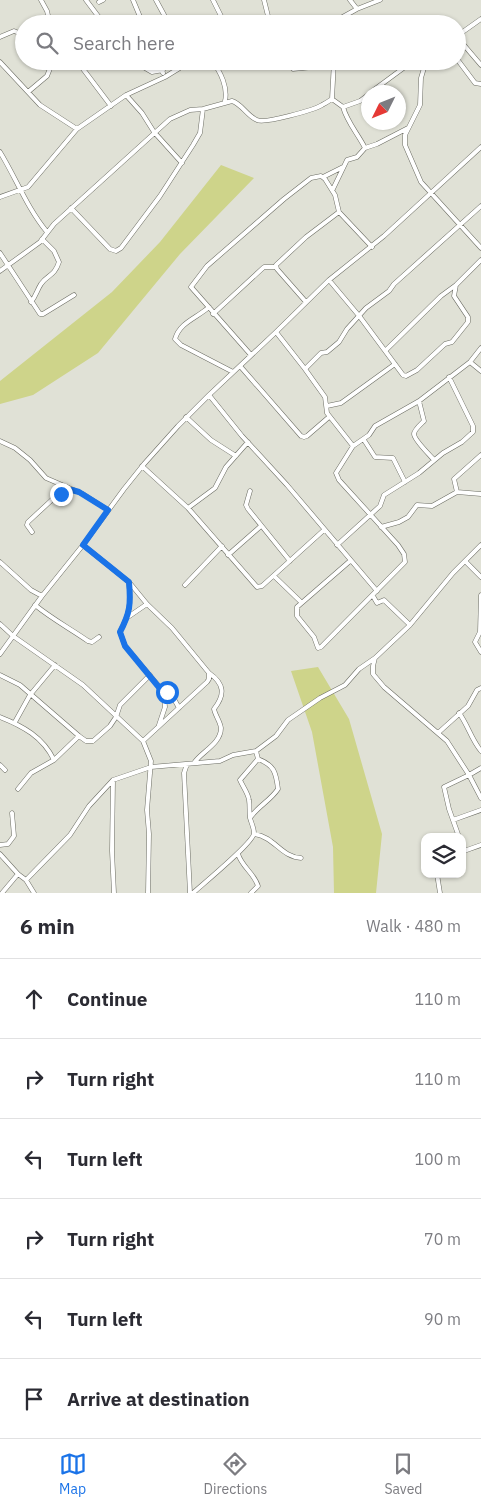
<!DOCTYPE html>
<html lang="en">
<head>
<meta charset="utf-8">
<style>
	:root { --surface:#fff; --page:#f2f2f3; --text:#2b2b33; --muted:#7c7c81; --line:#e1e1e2; --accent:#1a73e8 }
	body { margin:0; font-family:"IBM Plex Sans",sans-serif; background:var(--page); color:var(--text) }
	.controls { position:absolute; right:15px; bottom:15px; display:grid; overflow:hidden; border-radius:10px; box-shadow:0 1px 4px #0004 }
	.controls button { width:45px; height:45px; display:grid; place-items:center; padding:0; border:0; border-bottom:1px solid var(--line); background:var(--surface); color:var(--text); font:25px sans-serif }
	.compass { position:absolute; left:361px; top:85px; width:45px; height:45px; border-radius:50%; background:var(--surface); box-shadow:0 1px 4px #0004; rotate:227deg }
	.stop { position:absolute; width:15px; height:15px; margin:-11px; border:4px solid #1a73e8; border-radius:50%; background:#fff }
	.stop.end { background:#1a73e8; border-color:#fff; box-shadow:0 1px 5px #0008 }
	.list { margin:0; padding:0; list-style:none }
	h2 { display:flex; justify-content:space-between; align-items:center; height:65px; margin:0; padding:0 20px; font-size:21px }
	h2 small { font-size:16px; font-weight:400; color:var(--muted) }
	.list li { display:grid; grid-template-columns:32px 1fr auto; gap:15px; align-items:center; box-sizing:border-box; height:80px; padding:0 20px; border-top:1px solid var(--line) }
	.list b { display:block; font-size:19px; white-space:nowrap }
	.list em { font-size:16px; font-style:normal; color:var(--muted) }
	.icon { flex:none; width:28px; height:28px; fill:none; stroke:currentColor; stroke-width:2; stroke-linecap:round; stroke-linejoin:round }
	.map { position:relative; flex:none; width:481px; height:893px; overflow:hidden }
	.search { position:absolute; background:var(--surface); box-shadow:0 1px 4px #0004; left:15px; right:15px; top:15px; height:55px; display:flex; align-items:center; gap:12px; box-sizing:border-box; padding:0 18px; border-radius:28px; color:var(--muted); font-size:19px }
	.sheet { height:545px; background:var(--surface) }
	nav { display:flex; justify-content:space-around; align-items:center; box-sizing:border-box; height:70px; border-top:1px solid var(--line); background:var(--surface); font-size:14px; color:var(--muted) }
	nav a { display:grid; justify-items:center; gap:2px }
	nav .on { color:var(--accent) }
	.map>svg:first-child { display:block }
	.green { fill:#ced48a }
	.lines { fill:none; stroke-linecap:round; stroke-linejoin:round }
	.street-casing { stroke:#6b6c63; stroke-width:5 }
	.street { stroke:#fff; stroke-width:4 }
	.route { stroke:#1a73e8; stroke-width:6 }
</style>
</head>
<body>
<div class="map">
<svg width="481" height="893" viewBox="0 0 481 893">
	<rect width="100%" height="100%" fill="#e0e1d6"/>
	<path class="green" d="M221,165L254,178L180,254L98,353L33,395L0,404V381L112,292L160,242Z
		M318,667L349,719L382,834L376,893H334L333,847L312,732L291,671Z"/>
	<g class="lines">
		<defs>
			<path id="street" d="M41,0L47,11L50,24
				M86,0L104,24
				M133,0L143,24
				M156,0L169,24
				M213,0L225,24
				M264,0L270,24
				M350,0L357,9L380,0
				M99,2L103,0
				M330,24L357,9
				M457,36L481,19
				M0,37L14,31L24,35
				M457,37L481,65
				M457,59L475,83L481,84
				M77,61L111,106
				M133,61L152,72L163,70
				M159,61L163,73
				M212,61C221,72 228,88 225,101
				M428,61L424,68L421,78L420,105L405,135V145L421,182L481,248
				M0,62L40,105L77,129
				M293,69L333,65
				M28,92L47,76L53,61
				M371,92L413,61
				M126,95L142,113L154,132L182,163
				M332,99L343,107L360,101L368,95
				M332,99L334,61
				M343,107C347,122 358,134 365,148
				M0,152C16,178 27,208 47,232
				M323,177L343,167
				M333,189L347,160L357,157L365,148L377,144L408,128
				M0,197L28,187L77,129L126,95L165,77L191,61
				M71,208L110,249L116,251L121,248L160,196L193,145L200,133L203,109
				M0,253L40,314H43L74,295
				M0,271L40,242L54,224L170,119L190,110L203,109L232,101C242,104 247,116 257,120C264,124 314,110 322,105C326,103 329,101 332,99
				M329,280L360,317L403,375L406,376L417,370L445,344L452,342L468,322V317L454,296L456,285
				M31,302C36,296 37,290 41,284C48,274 54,277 59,262L54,251L42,239
				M306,302L277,269L276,265L306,237L339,212
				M209,307C197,318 180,322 175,339L181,345L233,372
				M213,314L264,267H276
				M276,332L305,369L325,397L327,413L353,446
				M386,350L441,296L456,285L481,260
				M251,355L191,287L207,266L284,199L311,178L321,176L325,179L335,195L339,212L372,247
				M470,362L481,371
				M240,366L301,436L304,437L307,436L329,417
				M305,369L321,353L327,352L339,342L347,329L366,308L389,291L394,284L481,206
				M209,395L242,436L287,485L377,591
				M419,401L424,421C421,424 414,430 414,434C414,440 430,455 434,460
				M327,406L341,403L395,364
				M186,417L211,440L236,456
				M364,440L375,457L393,458L405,482
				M0,441L15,448L30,460L46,478L83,494L108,510
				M142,466L188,508L257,587L262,586L324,530
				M250,491L246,505L248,509L290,561
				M457,492L454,479L481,455
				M188,508L215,488L226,467L248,442
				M381,527L399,522L408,517L417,505L432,506L457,492L481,494
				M32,532L27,525L28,522L55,497L72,490
				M83,545L129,582L147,604L172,628L209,673V679L207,682L143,741
				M337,545L380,506L384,495L419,473L443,453L462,442L473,432V426L449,377
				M228,555L261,526
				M350,561L297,607V616L314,637L318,648L321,647L405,562L404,554L398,545L339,480L336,473L353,446L369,435L375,426L419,401L470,362L481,348
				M465,561L481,577
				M0,562L31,590L42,596
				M274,576L301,602
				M129,583C131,604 130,613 120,632L125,646L158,685L164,695L165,707L159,725
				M185,585L222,546
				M481,595L480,632L475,642L481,652
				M373,596L377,603L384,600L386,602L410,625
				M35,605C52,619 71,629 88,641L92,642L99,637
				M128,617L147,604
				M0,624L13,636L83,685L143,741L151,761L147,810L149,834L148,893
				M0,654L42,596L83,545L124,489L144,464L178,426L209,395L276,332L329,280L384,236L481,147
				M0,675L20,685L79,736L86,741H93L110,726L116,717L120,705L150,675
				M162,691L174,699L179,708
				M459,713C468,725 471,739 481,751
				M0,717C23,726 43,737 54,760L79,736
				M15,722L30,695L55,665
				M438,733L468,706L477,690L481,688
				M194,763C201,752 221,744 221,728C220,721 215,715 214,709C225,695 225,684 209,673
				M187,764L184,773L190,893
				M0,765L5,770
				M481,768L469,775L481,798
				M113,780L112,851L114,893
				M18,789L31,773L54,760
				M250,818C249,812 250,806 249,800C248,793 243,787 240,780L258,759
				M453,820L481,810
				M254,834C275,837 281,857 301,858
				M459,837L449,809L444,787L469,775L447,741L384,687L373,674V666L375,658L410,625L453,573L481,545
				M0,845L8,844L14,836L12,813
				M462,845L464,851L462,858
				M464,851L481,845
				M0,854L18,874L26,880L34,893
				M238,854C242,867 254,873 258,886L251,893
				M437,874L440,893
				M26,880L70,835L89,806L113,780L151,767L220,761L233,755L256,751L276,736L288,720L320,698L345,685L359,669L375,658
				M2,893L18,874
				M193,893C203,884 254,842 254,833C254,828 251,822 250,818C258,806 270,801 278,789C276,772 274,765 258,759L256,751"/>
		</defs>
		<use href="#street" class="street-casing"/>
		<use href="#street" class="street"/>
	</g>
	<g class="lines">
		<path class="route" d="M61,494L72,490L79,492L108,510L83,545L129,582C131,604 130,613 120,632L125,646L162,691L167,692"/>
	</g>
</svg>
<div class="controls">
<button><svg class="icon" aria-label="layers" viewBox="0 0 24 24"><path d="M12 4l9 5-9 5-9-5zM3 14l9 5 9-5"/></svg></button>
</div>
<svg class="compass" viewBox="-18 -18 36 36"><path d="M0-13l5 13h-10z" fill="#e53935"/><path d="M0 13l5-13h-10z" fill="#7c7c81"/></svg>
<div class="stop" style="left:167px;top:692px"></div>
<div class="stop end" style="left:61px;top:494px"></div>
<div class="search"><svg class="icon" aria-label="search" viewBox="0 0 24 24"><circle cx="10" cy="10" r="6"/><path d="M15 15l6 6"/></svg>Search here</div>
</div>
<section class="sheet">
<h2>6 min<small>Walk · 480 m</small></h2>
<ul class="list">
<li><svg class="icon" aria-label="ahead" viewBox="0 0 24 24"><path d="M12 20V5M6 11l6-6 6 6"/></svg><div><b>Continue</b></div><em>110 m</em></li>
<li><svg class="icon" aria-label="right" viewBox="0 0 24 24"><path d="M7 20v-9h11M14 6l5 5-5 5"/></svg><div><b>Turn right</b></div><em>110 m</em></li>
<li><svg class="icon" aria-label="left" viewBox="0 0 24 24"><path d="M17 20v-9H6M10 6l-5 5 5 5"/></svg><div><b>Turn left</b></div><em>100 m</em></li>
<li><svg class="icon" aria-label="right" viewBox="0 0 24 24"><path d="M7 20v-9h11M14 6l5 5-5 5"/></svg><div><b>Turn right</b></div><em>70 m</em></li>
<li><svg class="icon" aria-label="left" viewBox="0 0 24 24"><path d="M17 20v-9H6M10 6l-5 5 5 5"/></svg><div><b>Turn left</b></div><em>90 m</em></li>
<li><svg class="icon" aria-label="arrive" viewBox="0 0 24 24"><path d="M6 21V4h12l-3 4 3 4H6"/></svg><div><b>Arrive at destination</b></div></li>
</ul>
</section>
<nav>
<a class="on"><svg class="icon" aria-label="map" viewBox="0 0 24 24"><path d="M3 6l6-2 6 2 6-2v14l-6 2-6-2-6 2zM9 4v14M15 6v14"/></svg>Map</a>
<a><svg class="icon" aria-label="directions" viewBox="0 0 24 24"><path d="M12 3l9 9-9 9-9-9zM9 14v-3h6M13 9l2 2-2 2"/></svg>Directions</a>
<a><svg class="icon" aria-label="saved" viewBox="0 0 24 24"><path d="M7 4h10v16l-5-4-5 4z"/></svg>Saved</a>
</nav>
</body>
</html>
